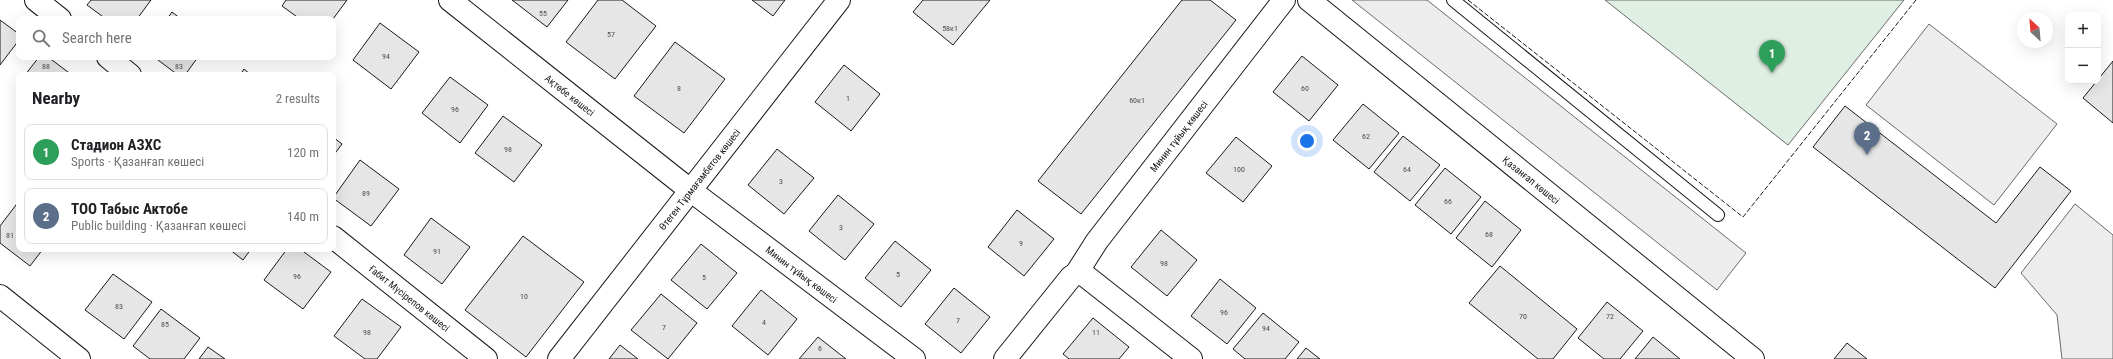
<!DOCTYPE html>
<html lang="en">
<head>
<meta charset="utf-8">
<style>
	:root { --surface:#fff; --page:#f6f6f6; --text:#202124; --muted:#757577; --line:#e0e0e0; --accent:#c62828 }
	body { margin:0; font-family:"Roboto Condensed",sans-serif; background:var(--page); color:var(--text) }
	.controls { position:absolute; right:12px; top:12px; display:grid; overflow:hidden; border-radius:8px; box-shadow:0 4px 16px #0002 }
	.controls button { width:36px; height:36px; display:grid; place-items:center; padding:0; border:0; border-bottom:1px solid var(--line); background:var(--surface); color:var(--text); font:20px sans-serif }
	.compass { position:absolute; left:2017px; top:12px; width:36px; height:36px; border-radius:50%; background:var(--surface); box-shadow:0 4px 16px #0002; rotate:334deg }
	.you { position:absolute; left:1307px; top:141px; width:14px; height:14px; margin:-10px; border:3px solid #fff; border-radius:50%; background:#1a73e8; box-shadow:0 0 0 6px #1a73e833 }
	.badge { display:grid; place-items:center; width:26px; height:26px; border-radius:50%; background:var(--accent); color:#fff; font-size:13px; font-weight:700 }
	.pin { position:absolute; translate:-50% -33px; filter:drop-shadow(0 1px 2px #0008) }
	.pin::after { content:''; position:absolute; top:21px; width:14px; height:12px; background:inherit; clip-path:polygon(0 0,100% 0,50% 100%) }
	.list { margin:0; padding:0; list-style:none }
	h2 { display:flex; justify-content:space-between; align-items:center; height:52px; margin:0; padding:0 16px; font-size:17px }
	h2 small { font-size:13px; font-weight:400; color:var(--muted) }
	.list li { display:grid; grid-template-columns:26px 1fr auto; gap:12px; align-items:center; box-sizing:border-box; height:56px; margin:0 8px 8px; padding:0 8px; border:1px solid var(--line); border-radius:8px }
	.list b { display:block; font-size:15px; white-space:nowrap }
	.list p { margin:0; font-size:13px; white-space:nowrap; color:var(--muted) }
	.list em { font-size:13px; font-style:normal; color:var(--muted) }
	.icon { flex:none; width:22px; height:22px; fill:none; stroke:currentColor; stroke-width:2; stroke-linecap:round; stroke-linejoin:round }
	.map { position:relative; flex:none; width:2113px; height:359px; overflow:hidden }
	.search { position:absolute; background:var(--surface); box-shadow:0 4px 16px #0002; left:16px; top:16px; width:320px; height:44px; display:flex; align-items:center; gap:10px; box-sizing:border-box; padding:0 14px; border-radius:8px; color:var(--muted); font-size:15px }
	.panel { position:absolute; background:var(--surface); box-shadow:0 4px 16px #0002; left:16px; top:72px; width:320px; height:180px; border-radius:8px }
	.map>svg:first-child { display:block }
	.green { fill:#e0efe3; stroke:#6a6a6a }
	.parking { fill:#ededed; stroke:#6a6a6a }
	.building { fill:#e6e6e6; stroke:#1a1a1a }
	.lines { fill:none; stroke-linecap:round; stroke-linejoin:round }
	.service-casing { stroke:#1a1a1a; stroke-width:14 }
	.minor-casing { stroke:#1a1a1a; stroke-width:24 }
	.tertiary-casing { stroke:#1a1a1a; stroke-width:24 }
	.service { stroke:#fff; stroke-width:12 }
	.minor { stroke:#fff; stroke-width:22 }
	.tertiary { stroke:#fff; stroke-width:22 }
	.fence { stroke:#1a1a1a; stroke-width:1; stroke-dasharray:5 2; stroke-linecap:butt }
	.labels { text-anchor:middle; stroke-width:3; stroke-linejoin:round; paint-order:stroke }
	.number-label { font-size:8px; fill:#4d4d4d }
	.street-label { font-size:10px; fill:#1a1a1a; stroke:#fff }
</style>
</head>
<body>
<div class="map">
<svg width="2113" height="359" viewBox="0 0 2113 359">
	<rect width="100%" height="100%" fill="#fff"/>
	<path class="green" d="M1605,0H1904L1788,145Z"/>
	<path class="parking" d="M1352,0H1427L1746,253L1717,290Z
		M1929,24L2057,124L1994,205L1866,105Z
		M2075,204L2113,235V359H2062L2057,315L2021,273Z"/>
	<path class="building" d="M91,0H151L137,19H106L87,5Z
		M286,0H347L333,19H300L282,6Z
		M512,0H568L547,27Z
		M598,0H622L656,26L615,79L566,42Z
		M752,0H785L773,16Z
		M923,0H990L953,45L913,12Z
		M1182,0H1210L1236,20L1081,214L1038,181Z
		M172,12L181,19H167Z
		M0,20L19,34V40L0,65Z
		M380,23L419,52L391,89L353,60Z
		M675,42L725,79L684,133L634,96Z
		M1302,56L1338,85L1309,121L1273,92Z
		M39,57H48L72,75H25Z
		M154,57H198L185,75H178Z
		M2113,61V123L2083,98Z
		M844,65L880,94L851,131L815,102Z
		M244,69L251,75H240Z
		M450,77L488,105L460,143L422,113Z
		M1363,104L1399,133L1369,169L1333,140Z
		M1845,106L1996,223L2040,167L2071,191L1995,288L1813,147Z
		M503,116L542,145L514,182L475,153Z
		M1403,136L1440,165L1410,201L1374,172Z
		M333,137L342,144L333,156Z
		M1236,137L1272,166L1243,202L1206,173Z
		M777,149L814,178L784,214L748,185Z
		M360,160L399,189L371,226L333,198Z
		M1445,168L1481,197L1451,234L1415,205Z
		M838,195L874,224L845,260L809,231Z
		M19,201V249H43L30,266L0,243V226Z
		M1485,201L1521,230L1492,267L1456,238Z
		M1017,210L1054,239L1024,276L988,247Z
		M431,218L470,247L442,284L404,255Z
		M1161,230L1197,260L1167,296L1131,267Z
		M523,236L584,282L526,357L465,310Z
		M895,241L931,270L901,307L865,278Z
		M701,244L737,273L707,309L671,280Z
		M229,249H251L243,260Z
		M287,249H300L331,272L303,309L264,280Z
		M1500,266L1577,329L1553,359H1538L1469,303Z
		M113,274L152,302L124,339L85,310Z
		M1220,279L1256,308L1227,344L1191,316Z
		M954,288L990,317L961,353L925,324Z
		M761,290L797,319L768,355L732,326Z
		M661,294L697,323L668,359L631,330Z
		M362,299L401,327L377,359H365L334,336Z
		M1607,302L1643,331L1620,359H1604L1578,338Z
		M161,309L200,338L184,359H150L133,346Z
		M1263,313L1299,342L1285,359H1245L1233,349Z
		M1093,318L1129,347L1119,359H1069L1063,354Z
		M818,337L846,359H799Z
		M1653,337L1680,359H1635Z
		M1847,343L1867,359H1834Z
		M620,345L638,359H609Z
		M208,347L225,359H199Z
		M1306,348L1320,359H1297Z"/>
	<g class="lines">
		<defs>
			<path id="service" d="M1453,0L1718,215"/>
			<g id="minor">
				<path d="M36,0L60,19"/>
				<path id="s1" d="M450,0L690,190L914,359"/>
				<path id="s2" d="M1309,0L1753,359"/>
				<path d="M108,57L130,75"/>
				<path id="s3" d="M333,237L486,359"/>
				<path id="s4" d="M1076,274L1097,241L1284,0"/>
				<path id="s5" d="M559,359L839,0"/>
				<path d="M1005,359L1071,277L1076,274H1083L1191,359"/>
			</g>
			<path id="tertiary" d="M0,296L79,359"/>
		</defs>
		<use href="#service" class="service-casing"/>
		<use href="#minor" class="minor-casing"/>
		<use href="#tertiary" class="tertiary-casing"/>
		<use href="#service" class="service"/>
		<use href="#minor" class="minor"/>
		<use href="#tertiary" class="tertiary"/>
		<path class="fence" d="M1468,0L1743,217L1916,0"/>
	</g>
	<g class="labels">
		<g class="number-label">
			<text x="543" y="16">55</text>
			<text x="950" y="31">58к1</text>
			<text x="611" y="37">57</text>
			<text x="386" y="59">94</text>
			<text x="46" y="69">88</text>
			<text x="179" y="69">83</text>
			<text x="679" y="91">8</text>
			<text x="1305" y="91">60</text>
			<text x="848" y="101">1</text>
			<text x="1137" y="103">60к1</text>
			<text x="455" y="112">96</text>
			<text x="1366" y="139">62</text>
			<text x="508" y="152">98</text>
			<text x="1239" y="172">100</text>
			<text x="1407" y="172">64</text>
			<text x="781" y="184">3</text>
			<text x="366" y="196">89</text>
			<text x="1448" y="204">66</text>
			<text x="841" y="230">3</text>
			<text x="1489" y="237">68</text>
			<text x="10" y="238">81</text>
			<text x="1021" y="246">9</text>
			<text x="437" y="254">91</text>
			<text x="1164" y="266">98</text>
			<text x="898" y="277">5</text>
			<text x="297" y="279">96</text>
			<text x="704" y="280">5</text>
			<text x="524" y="299">10</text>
			<text x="119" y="309">83</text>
			<text x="1224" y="315">96</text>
			<text x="1523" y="319">70</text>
			<text x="1610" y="319">72</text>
			<text x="958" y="323">7</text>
			<text x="764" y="325">4</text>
			<text x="165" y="327">85</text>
			<text x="664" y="330">7</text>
			<text x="1266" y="331">94</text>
			<text x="367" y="335">98</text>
			<text x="1096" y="335">11</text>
			<text x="820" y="351">6</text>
		</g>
		<g class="street-label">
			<text dy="4" stroke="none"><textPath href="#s1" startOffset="153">Ақтөбе көшесі</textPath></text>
			<text dy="4" stroke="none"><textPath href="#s4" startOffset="172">Минин тұйық көшесі</textPath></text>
			<text dy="4" stroke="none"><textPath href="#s5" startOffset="228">Өтеген Тұрмағамбетов көшесі</textPath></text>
			<text dy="4" stroke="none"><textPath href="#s2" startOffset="286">Қазанғап көшесі</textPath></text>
			<text dy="4" stroke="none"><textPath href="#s1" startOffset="446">Минин тұйық көшесі</textPath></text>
			<text dy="4" stroke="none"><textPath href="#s3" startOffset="98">Ғабит Мүсірепов көшесі</textPath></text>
		</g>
	</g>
</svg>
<div class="controls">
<button>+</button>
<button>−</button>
</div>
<svg class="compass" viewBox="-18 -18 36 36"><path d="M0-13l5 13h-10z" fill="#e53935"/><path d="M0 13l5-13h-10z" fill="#757577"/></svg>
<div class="you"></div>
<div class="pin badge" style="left:1772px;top:73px;background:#2e9e5b">1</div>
<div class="pin badge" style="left:1867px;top:155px;background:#5c6f8a">2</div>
<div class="search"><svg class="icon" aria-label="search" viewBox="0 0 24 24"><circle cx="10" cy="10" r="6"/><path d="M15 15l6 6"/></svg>Search here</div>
<section class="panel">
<h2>Nearby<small>2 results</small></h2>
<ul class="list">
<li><span class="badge" style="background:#2e9e5b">1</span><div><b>Стадион АЗХС</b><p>Sports · Қазанғап көшесі</p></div><em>120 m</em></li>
<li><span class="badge" style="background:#5c6f8a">2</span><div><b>ТОО Табыс Актобе</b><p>Public building · Қазанғап көшесі</p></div><em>140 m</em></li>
</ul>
</section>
</div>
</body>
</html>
